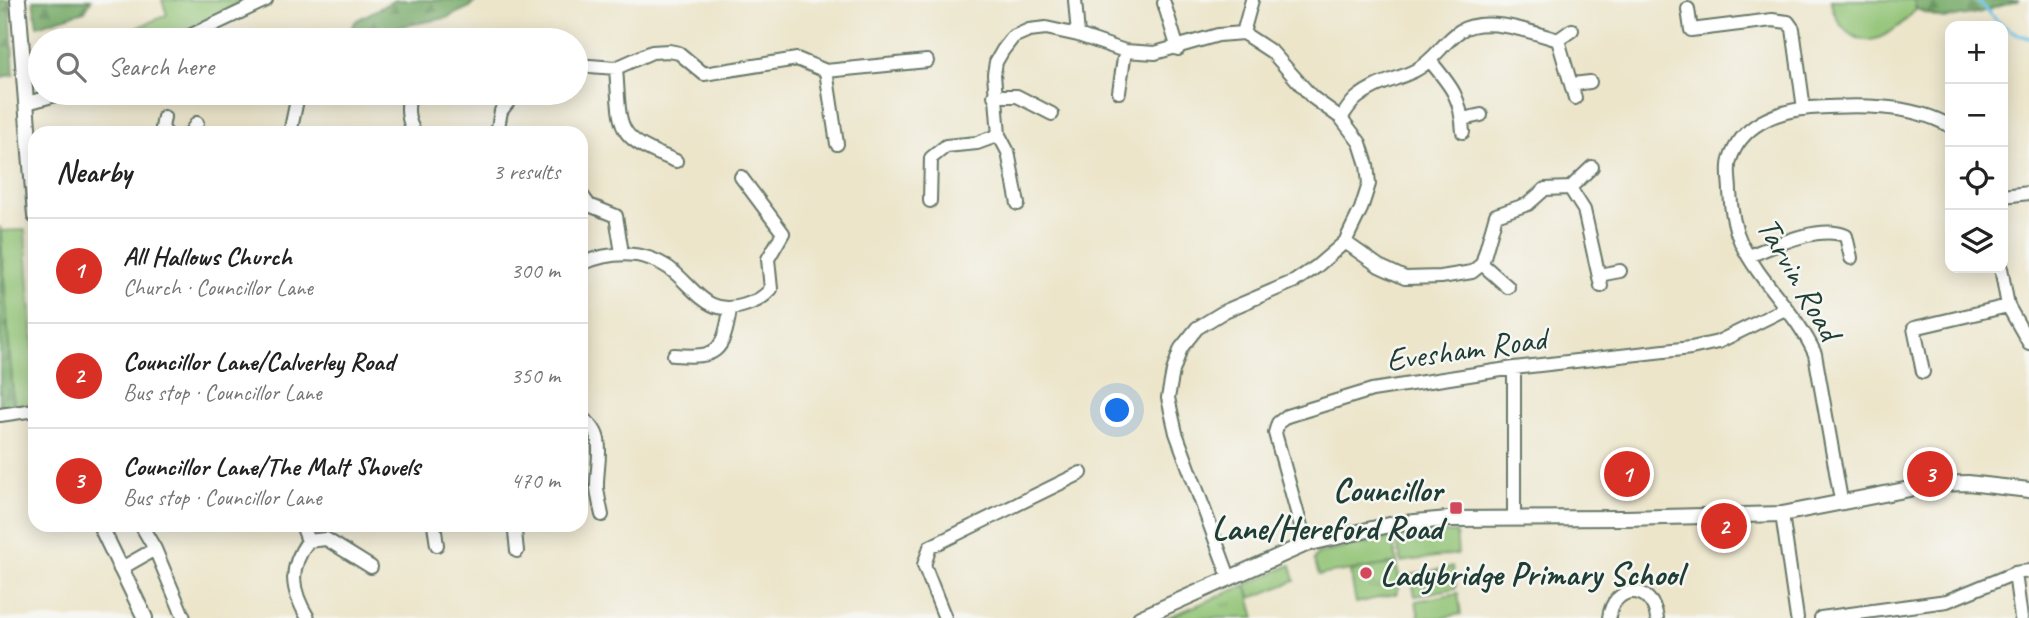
<!DOCTYPE html>
<html lang="en">
<head>
<meta charset="utf-8">
<style>
	:root { --surface:#fff; --page:#f6f6f6; --text:#222; --muted:#767676; --line:#e0e0e0; --accent:#d93025 }
	body { margin:0; font-family:Caveat,sans-serif; background:var(--page); color:var(--text) }
	.controls { position:absolute; right:21px; top:21px; display:grid; overflow:hidden; border-radius:14px; box-shadow:0 4px 18px #0003 }
	.controls button { width:63px; height:63px; display:grid; place-items:center; padding:0; border:0; border-bottom:2px solid var(--line); background:var(--surface); color:var(--text); font:35px sans-serif }
	.you { position:absolute; left:1118px; top:411px; width:24px; height:24px; margin:-18px; border:5px solid #fff; border-radius:50%; background:#1a73e8; box-shadow:0 0 0 10px #1a73e833 }
	.badge { display:grid; place-items:center; width:46px; height:46px; border-radius:50%; background:var(--accent); color:#fff; font-size:23px; font-weight:700 }
	.pin { position:absolute; translate:-50% -50%; border:4px solid #fff; box-shadow:0 2px 7px #0006 }
	.list { margin:0; padding:0; list-style:none }
	h2 { display:flex; justify-content:space-between; align-items:center; height:91px; margin:0; padding:0 28px; font-size:30px }
	h2 small { font-size:23px; font-weight:400; color:var(--muted) }
	.list li { display:grid; grid-template-columns:46px 1fr auto; gap:21px; align-items:center; box-sizing:border-box; height:105px; padding:0 28px; border-top:2px solid var(--line) }
	.list b { display:block; font-size:26px; white-space:nowrap }
	.list p { margin:0; font-size:23px; white-space:nowrap; color:var(--muted) }
	.list em { font-size:23px; font-style:normal; color:var(--muted) }
	.icon { flex:none; width:38px; height:38px; fill:none; stroke:currentColor; stroke-width:2; stroke-linecap:round; stroke-linejoin:round }
	.map { position:relative; flex:none; width:2029px; height:618px; overflow:hidden }
	.search { position:absolute; background:var(--surface); box-shadow:0 4px 18px #0003; left:28px; top:28px; width:560px; height:77px; display:flex; align-items:center; gap:18px; box-sizing:border-box; padding:0 24px; border-radius:38px; color:var(--muted); font-size:26px }
	.panel { position:absolute; background:var(--surface); box-shadow:0 4px 18px #0003; left:28px; top:126px; width:560px; height:406px; border-radius:21px }
	.map>svg:first-child { display:block }
	.grass { fill:#91c374; stroke:#588054; stroke-width:2 }
	.forest { fill:url(#forest-firs); stroke:#4a734d; stroke-width:2 }
	.park { fill:url(#park-tufts); stroke:#588054; stroke-width:2 }
	.lines { fill:none; stroke-linecap:round; stroke-linejoin:round }
	.stream { stroke:#68c1e5; stroke-width:3.5 }
	.minor-casing { stroke:#677868; stroke-width:16 }
	.tertiary-casing { stroke:#677868; stroke-width:18 }
	.minor { stroke:#fff; stroke-width:12 }
	.tertiary { stroke:#fff; stroke-width:14 }
	.poi-dot { fill:#d1495b; stroke:#f6f6f2; stroke-width:2.5 }
	.labels { text-anchor:middle; stroke-width:5; stroke-linejoin:round; paint-order:stroke }
	.street-label { font-size:33px; fill:#1f3d34; stroke:#f6f6f2 }
	.poi-label { font-size:33px; font-weight:bold; fill:#1f3d34; stroke:#f6f6f2; text-anchor:end }
</style>
</head>
<body>
<div class="map">
<svg width="2029" height="618" viewBox="0 0 2029 618">
	<defs>
		<pattern id="forest-firs" width="22" height="20" patternUnits="userSpaceOnUse" patternTransform="scale(1.75)"><rect width="22" height="20" fill="#74a966"/><path d="M5 1l3.5 6h-7zM16 11l3.5 6h-7z" fill="#5f8b55"/></pattern>
		<pattern id="park-tufts" width="24" height="20" patternUnits="userSpaceOnUse" patternTransform="scale(1.75)"><rect width="24" height="20" fill="#91c374"/><path d="M3 7l-1-3M5 7V3M7 7l1-3M15 17l-1-3M17 17v-4M19 17l1-3" fill="none" stroke="#76a060"/></pattern>
	</defs>
	<rect width="100%" height="100%" fill="#f6f6f2"/>
	<filter id="ink" filterUnits="userSpaceOnUse"><feTurbulence type="fractalNoise" baseFrequency=".0143" numOctaves="2"/><feDisplacementMap in="SourceGraphic" scale="14" xChannelSelector="R" yChannelSelector="G"/><feConvolveMatrix kernelMatrix="1 2 1 2 8 2 1 2 1" color-interpolation-filters="sRGB"/></filter>
	<filter id="wash" filterUnits="userSpaceOnUse"><feTurbulence type="fractalNoise" baseFrequency=".00686" numOctaves="4" result="noise"/><feDisplacementMap in="SourceGraphic" scale="28" xChannelSelector="R" yChannelSelector="G"/><feGaussianBlur stdDeviation="1.57" result="paint"/><feColorMatrix in="noise" values="0 0 0 0 0 0 0 0 0 0 0 0 0 0 0 0 0 1.4 0 .05"/><feComposite in="paint" operator="in"/></filter>
	<g filter="url(#wash)">
		<rect width="100%" height="100%" fill="#ece5ca"/>
		<path class="grass" d="M162,0H246L165,40H108L167,15Z
			M1831,0H1914L1916,9C1907,20 1894,31 1881,37C1856,49 1833,23 1831,0Z
			M25,230L35,371V403L14,407L0,231Z
			M1456,532L1458,554L1401,562L1397,540L1401,536Z
			M1389,538L1394,544L1397,563L1319,575L1314,560L1318,554Z
			M1291,565L1295,581L1251,598L1246,585Z
			M1453,567L1456,588L1415,596L1411,575Z
			M1458,593L1461,614L1440,618H1419L1416,601Z"/>
		<path class="forest" d="M0,0H10L14,75L0,77Z
			M33,0H91L85,11L37,26Z
			M395,0H477L470,7L446,18L356,35L352,26L357,20Z
			M1914,0H2020L1978,13L1943,19L1916,9Z
			M0,226L14,407L0,409Z"/>
		<path class="park" d="M1397,563L1400,585L1396,594L1356,603L1350,571Z
			M1246,585L1255,618H1166Z"/>
		<g class="lines">
			<path class="stream" d="M1976,0C1994,19 2004,30 2029,38"/>
		</g>
	</g>
	<g filter="url(#ink)">
		<g class="lines">
			<defs>
				<path id="minor" d="M1075,0L1078,35
					M1164,3L1178,49
					M1688,9L1691,30L1772,20L1788,22L1793,29L1804,109
					M1243,33L1252,0
					M181,40L266,0
					M1558,40L1572,30
					M1431,62C1452,87 1461,98 1463,132
					M576,65L616,68L652,52L669,51L679,53L704,74L797,59L826,71L837,144
					M616,68C621,131 613,136 676,161
					M826,71L927,61
					M1573,84L1590,82
					M1119,92L1125,51
					M411,93C406,105 407,123 416,133
					M994,96H1017L1052,114
					M27,103L63,93
					M164,117L162,128L166,133
					M1341,118C1346,111 1351,102 1358,97C1375,83 1397,80 1416,70C1436,59 1442,43 1460,31C1485,15 1532,32 1558,40L1575,98
					M1462,119L1481,115
					M190,133L197,123
					M290,133L297,100
					M497,133L501,111L515,93
					M1570,188L1592,167
					M581,194L589,205L616,216L622,253
					M2003,196L2029,193
					M930,201L931,158L946,146L977,143L999,135
					M1018,204L1008,152L999,135L994,74L996,62L1003,50L1013,37L1029,30L1046,28L1078,35L1125,51L1155,53L1218,35L1243,33L1272,52L1312,97L1341,118L1360,143L1367,165L1369,184L1361,209L1345,242L1316,267L1295,281L1225,311L1197,328L1181,348L1173,371L1168,398L1176,433L1229,577
					M1345,242L1379,266L1405,278L1441,277L1472,272L1482,264L1496,215L1528,204L1545,189L1570,188L1584,210L1601,286
					M1749,256C1774,246 1820,224 1846,236L1851,258
					M581,264C609,252 642,249 669,268C695,287 706,318 745,305C757,301 763,298 771,289L768,259L783,233L741,177
					M1482,264L1508,287
					M2001,268L2008,306L2029,343
					M1599,275L1620,271
					M674,355C717,358 723,353 730,310
					M1514,368V518
					M1923,372L1914,328L2008,306
					M0,415L35,410
					M581,418C609,433 596,463 597,488C598,497 600,506 602,515
					M1841,500L1815,354C1797,313 1761,284 1741,243C1734,228 1731,209 1730,192C1730,182 1727,169 1730,160C1741,125 1776,111 1810,108C1855,105 1910,103 1950,126
					M1782,514L1797,618
					M141,525L155,549
					M302,525L308,541C288,569 291,590 308,618
					M434,525L437,545
					M511,525L515,532L517,551
					M308,541L326,539L371,567
					M1306,544L1275,433L1278,423L1287,416L1372,390L1514,368L1691,348L1718,342L1785,309
					M120,569L155,549L184,618
					M2015,573L2021,618
					M945,618L924,565L930,547L1081,473
					M1609,618C1613,584 1652,583 1657,618
					M1821,618L1947,601L2015,573L2029,571"/>
				<path id="tertiary" d="M18,0L35,216
					M100,525L145,618
					M1140,618L1306,544L1394,524L1448,519L1625,518L1782,514L1935,484L1968,483L2029,490"/>
			</defs>
			<use href="#minor" class="minor-casing"/>
			<use href="#tertiary" class="tertiary-casing"/>
			<use href="#minor" class="minor"/>
			<use href="#tertiary" class="tertiary"/>
		</g>
	</g>
	<g class="poi-dot">
		<rect x="1449" y="501" width="14" height="14" rx="3.5"/>
		<circle cx="1366" cy="573" r="7"/>
	</g>
	<g class="labels">
		<g class="street-label">
			<text transform="translate(1800 278) rotate(60)" y="12">Tarvin Road</text>
			<text transform="translate(1466 348) rotate(-8)" y="12">Evesham Road</text>
		</g>
		<g class="poi-label">
			<text x="1442" y="501">Councillor<tspan x="1442" dy="38">Lane/Hereford Road</tspan></text>
			<text x="1380" y="585" text-anchor="start">Ladybridge Primary School</text>
		</g>
	</g>
</svg>
<div class="controls">
<button>+</button>
<button>−</button>
<button><svg class="icon" aria-label="locate" viewBox="0 0 24 24"><circle cx="12" cy="12" r="6"/><path d="M12 2v4M12 18v4M2 12h4M18 12h4"/></svg></button>
<button><svg class="icon" aria-label="layers" viewBox="0 0 24 24"><path d="M12 4l9 5-9 5-9-5zM3 14l9 5 9-5"/></svg></button>
</div>
<div class="you"></div>
<div class="pin badge" style="left:1627px;top:474px">1</div>
<div class="pin badge" style="left:1724px;top:526px">2</div>
<div class="pin badge" style="left:1930px;top:474px">3</div>
<div class="search"><svg class="icon" aria-label="search" viewBox="0 0 24 24"><circle cx="10" cy="10" r="6"/><path d="M15 15l6 6"/></svg>Search here</div>
<section class="panel">
<h2>Nearby<small>3 results</small></h2>
<ul class="list">
<li><span class="badge">1</span><div><b>All Hallows Church</b><p>Church · Councillor Lane</p></div><em>300 m</em></li>
<li><span class="badge">2</span><div><b>Councillor Lane/Calverley Road</b><p>Bus stop · Councillor Lane</p></div><em>350 m</em></li>
<li><span class="badge">3</span><div><b>Councillor Lane/The Malt Shovels</b><p>Bus stop · Councillor Lane</p></div><em>470 m</em></li>
</ul>
</section>
</div>
</body>
</html>
